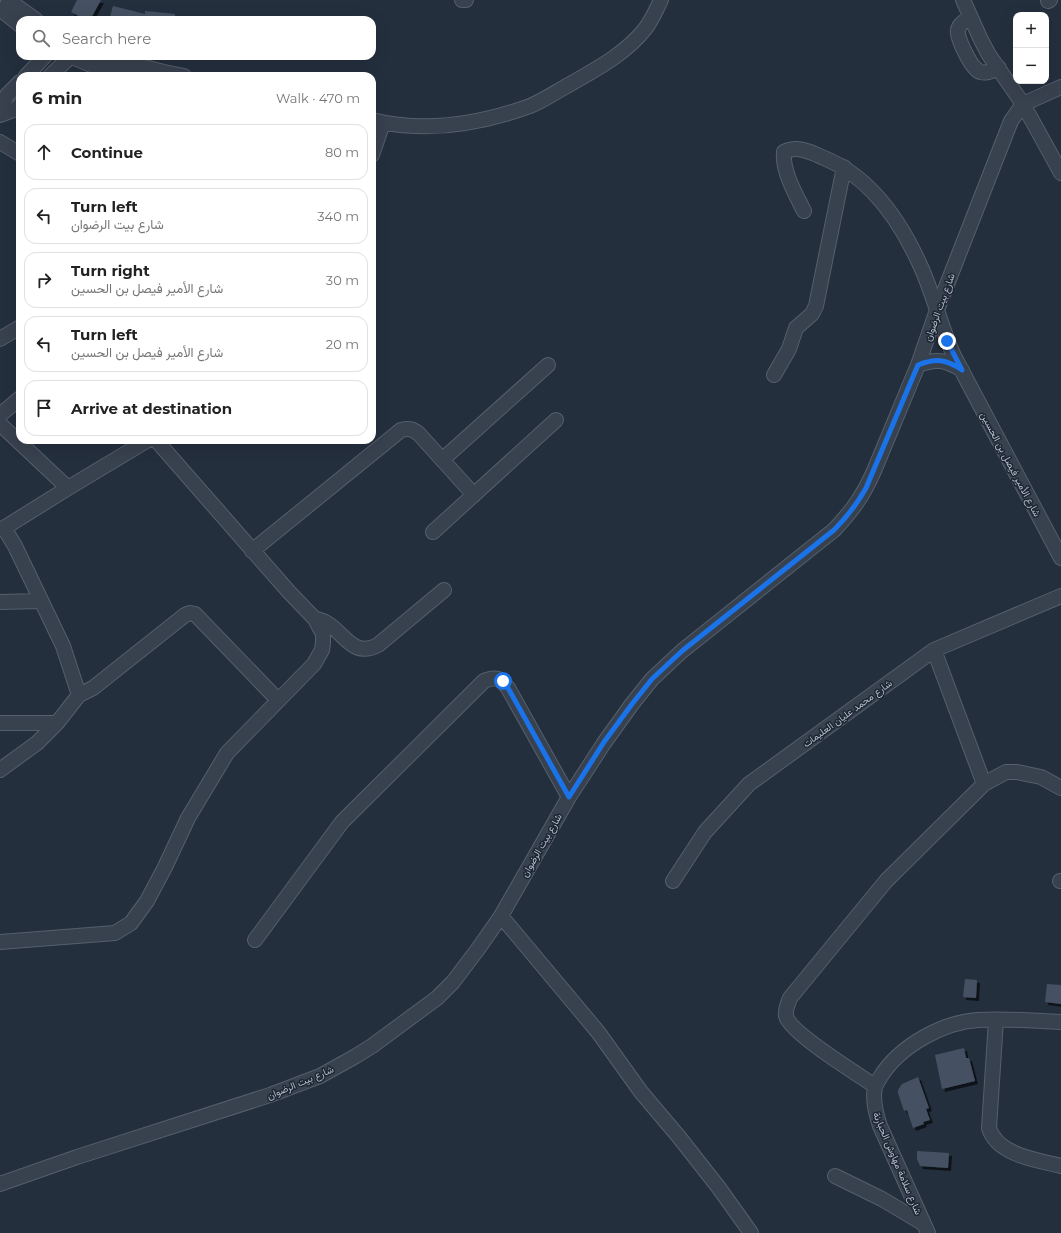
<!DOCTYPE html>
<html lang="en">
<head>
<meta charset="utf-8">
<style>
	:root { --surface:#fff; --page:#f6f6f6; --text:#222; --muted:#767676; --line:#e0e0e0 }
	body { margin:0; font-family:Montserrat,Vazirmatn,sans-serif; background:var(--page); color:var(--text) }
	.controls { position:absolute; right:12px; top:12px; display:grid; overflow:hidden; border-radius:8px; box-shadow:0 4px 16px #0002 }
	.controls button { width:36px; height:36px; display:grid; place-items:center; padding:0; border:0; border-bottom:1px solid var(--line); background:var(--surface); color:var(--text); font:20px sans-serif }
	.stop { position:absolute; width:12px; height:12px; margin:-9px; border:3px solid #1a73e8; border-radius:50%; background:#fff }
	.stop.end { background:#1a73e8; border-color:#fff; box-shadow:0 1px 4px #0008 }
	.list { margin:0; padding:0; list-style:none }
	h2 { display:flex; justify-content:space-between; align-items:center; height:52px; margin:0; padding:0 16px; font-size:17px }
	h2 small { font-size:13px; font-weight:400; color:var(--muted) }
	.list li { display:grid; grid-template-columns:26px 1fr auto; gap:12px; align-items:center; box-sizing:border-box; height:56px; margin:0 8px 8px; padding:0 8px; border:1px solid var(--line); border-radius:12px }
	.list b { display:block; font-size:15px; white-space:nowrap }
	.list p { margin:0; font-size:13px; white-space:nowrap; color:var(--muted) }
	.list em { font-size:13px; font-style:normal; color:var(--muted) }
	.icon { flex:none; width:22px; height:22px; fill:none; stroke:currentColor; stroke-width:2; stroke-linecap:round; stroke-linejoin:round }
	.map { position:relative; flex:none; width:1061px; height:1233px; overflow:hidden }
	.search { position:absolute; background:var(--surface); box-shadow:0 4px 16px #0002; left:16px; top:16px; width:360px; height:44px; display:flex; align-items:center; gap:10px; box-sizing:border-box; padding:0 14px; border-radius:12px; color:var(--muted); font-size:15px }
	.panel { position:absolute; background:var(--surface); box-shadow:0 4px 16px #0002; left:16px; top:72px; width:360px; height:372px; border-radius:12px }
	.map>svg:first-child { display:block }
	.building { fill:#455162; filter:url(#shadow) }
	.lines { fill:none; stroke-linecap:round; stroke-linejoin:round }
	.minor-casing { stroke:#565f6c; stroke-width:16 }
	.minor { stroke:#38414e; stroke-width:14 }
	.route { stroke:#1a73e8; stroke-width:5 }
	.labels { text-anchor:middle; stroke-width:3; stroke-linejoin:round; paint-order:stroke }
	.street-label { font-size:10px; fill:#b4bcc9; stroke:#1d2633 }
</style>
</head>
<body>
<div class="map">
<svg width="1061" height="1233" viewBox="0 0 1061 1233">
	<defs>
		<filter id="shadow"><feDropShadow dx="3" dy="3" stdDeviation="0" flood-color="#0009"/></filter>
	</defs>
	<rect width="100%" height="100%" fill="#242f3e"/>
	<path class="building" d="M77,0H101L90,20H86L71,12Z
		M113,6L145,14V11L175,14V20H109Z
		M965,979L977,980L976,998L963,997Z
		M1047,984L1061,985V1004L1045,1002Z
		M964,1048L966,1058H969L975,1081L942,1089L935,1055Z
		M918,1077L929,1108L926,1109L930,1120L923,1122L924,1124L913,1128L907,1110L904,1111L898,1093V1090L902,1084Z
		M917,1151L949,1153L948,1168L920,1166L917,1159Z"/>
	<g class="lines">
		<defs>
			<path id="minor" d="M8,0L36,20
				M462,0H466
				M963,0L981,40L989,55L1023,104L1061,173
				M1048,1L1050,0
				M0,9L20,25
				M970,17C965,21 959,24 958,30C956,37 970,64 976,69C977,71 980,72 981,72C987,74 993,70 999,68
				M70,56L91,65L139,75
				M100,56L164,72L184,76
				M26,76L45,56
				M50,76L71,56
				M0,113L7,95L20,82
				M0,115L16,109L20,105
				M372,120C424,133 480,124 530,106C543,101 559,90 572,83C598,68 626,53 645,29C652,20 656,10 661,0
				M0,142L20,154
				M372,155L383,123
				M804,211C796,195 782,171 784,152C798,145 810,152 824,158C871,177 901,222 921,267C934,296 941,327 954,356L1061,558
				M0,339L20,327
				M918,365C936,358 946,360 962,370
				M774,375L789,349L796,328L812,314L816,306L844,167
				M0,415L20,398
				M0,424L68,488
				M442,460L548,365
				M4,528L15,546L63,646L79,695
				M0,529L4,528L68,488L148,440
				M433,532L556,420
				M252,551L401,430C409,428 413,429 419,434L474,495
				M0,602L40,601
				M315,619C342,622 348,661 378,645L444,590
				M934,650L984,784
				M0,723H57
				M0,770L37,743L57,723L79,695L93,688L185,615L190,613L195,614L278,700
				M673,881L705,832L749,784L934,650L1061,596
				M1060,881H1061
				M501,916L598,1032L641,1092L679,1137L719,1188L751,1233
				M255,940L342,822L484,681C496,676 500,678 508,688L569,797
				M0,942L115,933L131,923L147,901L165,867L188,818L227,753L314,664L322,650L323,643V634L315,619L289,592L156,440
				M996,1020L989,1128C997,1155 1037,1160 1061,1166
				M875,1086C859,1075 790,1033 786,1016C785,1009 788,1004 790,998L886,881L984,784L1006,772H1017L1041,777L1061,788
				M835,1176L882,1199L924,1224
				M0,1184L77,1157L270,1095L320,1076L356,1056L372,1046L437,998L453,982L478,949L501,916L569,797L604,743L632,704L652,679L682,651L834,530C852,511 863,496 874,471L918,365L937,310L1011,121L1023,104L1061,87
				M928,1233L880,1126C876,1114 872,1100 875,1087C876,1083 879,1080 881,1076C900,1046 943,1022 978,1020C1006,1018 1034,1021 1061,1022"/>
		</defs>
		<use href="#minor" class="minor-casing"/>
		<use href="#minor" class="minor"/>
	</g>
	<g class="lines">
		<path class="route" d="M503,681L508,688L569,797L604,742L632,704L652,679L682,651L834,530C847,517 857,504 866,488L918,365C936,358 946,359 962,370L947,341"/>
	</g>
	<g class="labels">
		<g class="street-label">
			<text transform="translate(939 307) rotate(-70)" y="4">شارع بيت الرضوان</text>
			<text transform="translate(1011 464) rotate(62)" y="4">شارع الأمير فيصل بن الحسين</text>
			<text transform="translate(847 713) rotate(-36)" y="4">شارع محمد عليان العليمات</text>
			<text transform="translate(541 845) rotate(-60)" y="4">شارع بيت الرضوان</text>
			<text transform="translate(300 1082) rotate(-23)" y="4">شارع بيت الرضوان</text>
			<text transform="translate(898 1163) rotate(67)" y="4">شارع سلامة مهاوش الحبارنة</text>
		</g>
	</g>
</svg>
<div class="controls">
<button>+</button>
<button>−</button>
</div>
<div class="stop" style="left:503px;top:681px"></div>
<div class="stop end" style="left:947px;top:341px"></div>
<div class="search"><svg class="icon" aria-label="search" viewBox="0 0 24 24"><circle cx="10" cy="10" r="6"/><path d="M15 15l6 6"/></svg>Search here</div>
<section class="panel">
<h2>6 min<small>Walk · 470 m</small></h2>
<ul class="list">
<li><svg class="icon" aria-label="ahead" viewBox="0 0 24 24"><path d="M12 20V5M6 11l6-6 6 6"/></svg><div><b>Continue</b></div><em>80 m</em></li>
<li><svg class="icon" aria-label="left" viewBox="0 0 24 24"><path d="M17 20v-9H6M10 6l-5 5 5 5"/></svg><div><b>Turn left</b><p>شارع بيت الرضوان</p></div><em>340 m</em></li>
<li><svg class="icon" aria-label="right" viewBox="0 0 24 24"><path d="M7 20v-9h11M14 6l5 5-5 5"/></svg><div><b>Turn right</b><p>شارع الأمير فيصل بن الحسين</p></div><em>30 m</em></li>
<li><svg class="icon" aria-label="left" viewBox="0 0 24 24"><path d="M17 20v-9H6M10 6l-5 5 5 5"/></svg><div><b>Turn left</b><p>شارع الأمير فيصل بن الحسين</p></div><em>20 m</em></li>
<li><svg class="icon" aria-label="arrive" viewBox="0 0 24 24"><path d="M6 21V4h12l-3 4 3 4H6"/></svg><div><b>Arrive at destination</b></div></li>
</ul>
</section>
</div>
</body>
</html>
